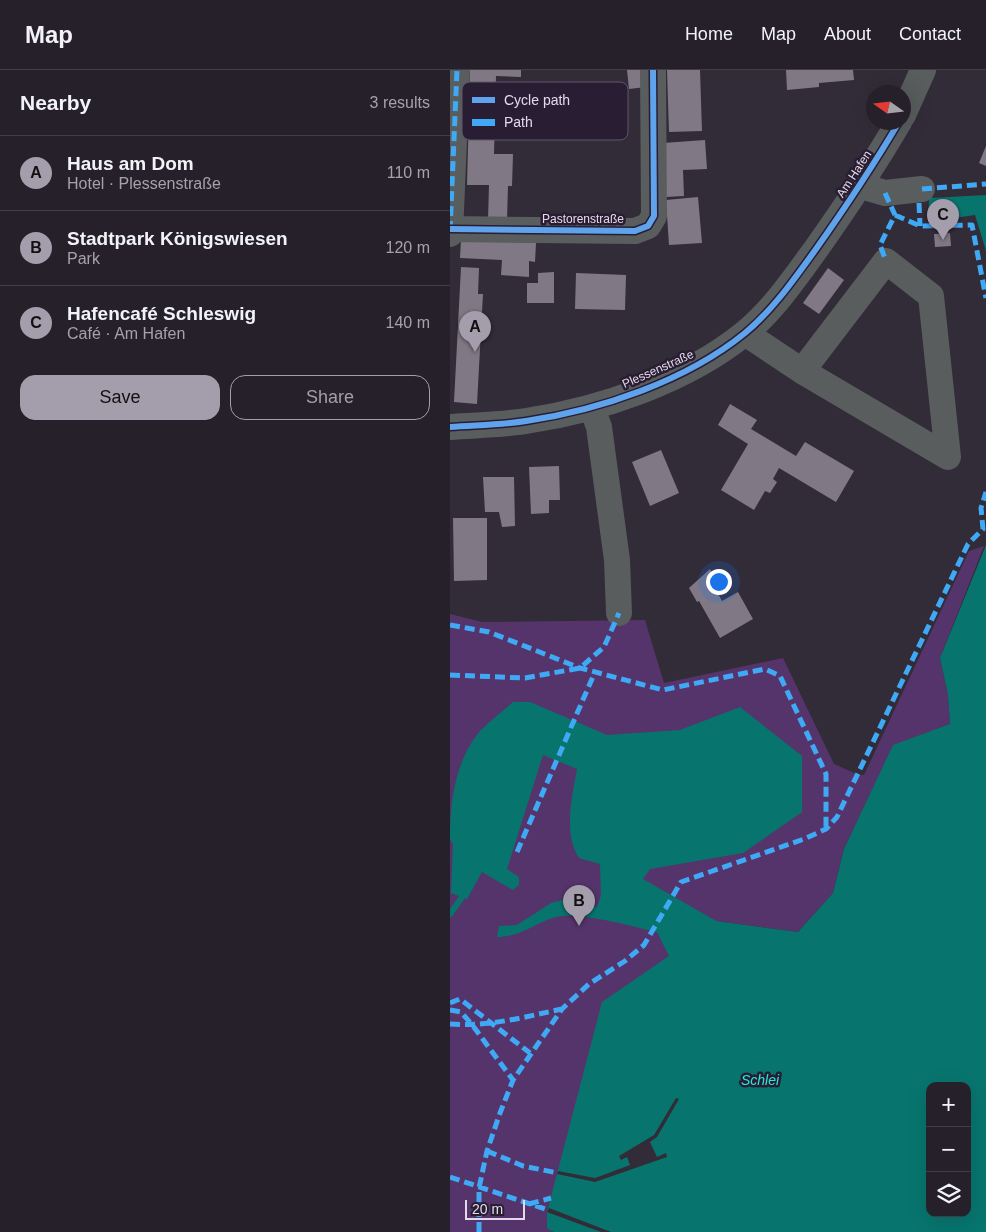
<!DOCTYPE html>
<html lang="en">
<head>
<meta charset="utf-8">
<style>
	:root { --surface:#26202a; --page:#322d36; --text:#f1f3f6; --muted:#a4a3a8; --line:#423e47; --accent:#a49dab }
	body { margin:0; font-family:Helvetica,sans-serif; background:var(--page); color:var(--text) }
	.controls { position:absolute; right:15px; bottom:15px; display:grid; overflow:hidden; border-radius:10px; box-shadow:0 5px 20px #0002 }
	.controls button { width:45px; height:45px; display:grid; place-items:center; padding:0; border:0; border-bottom:1px solid var(--line); background:var(--surface); color:var(--text); font:25px sans-serif }
	.compass { position:absolute; left:416px; top:15px; width:45px; height:45px; border-radius:50%; background:var(--surface); box-shadow:0 5px 20px #0002; rotate:284deg }
	.scale { position:absolute; left:15px; bottom:12px; width:60px; box-sizing:border-box; padding-left:5px; border:2px solid #e2dae9; border-top:0; font-size:14px; line-height:18px; white-space:nowrap; color:#e2dae9; -webkit-text-stroke:4px #291d33; paint-order:stroke }
	.you { position:absolute; left:268px; top:511px; width:18px; height:18px; margin:-12px; border:4px solid #fff; border-radius:50%; background:#1a73e8; box-shadow:0 0 0 8px #1a73e833 }
	.badge { display:grid; place-items:center; width:32px; height:32px; border-radius:50%; background:var(--accent); color:#111; font-size:16px; font-weight:700 }
	.pin { position:absolute; translate:-50% -41px; filter:drop-shadow(0 1px 2px #0008) }
	.pin::after { content:''; position:absolute; top:26px; width:18px; height:15px; background:inherit; clip-path:polygon(0 0,100% 0,50% 100%) }
	.list { margin:0; padding:0; list-style:none }
	h2 { display:flex; justify-content:space-between; align-items:center; height:65px; margin:0; padding:0 20px; font-size:21px }
	h2 small { font-size:16px; font-weight:400; color:var(--muted) }
	.list li { display:grid; grid-template-columns:32px 1fr auto; gap:15px; align-items:center; box-sizing:border-box; height:75px; padding:0 20px; border-top:1px solid var(--line) }
	.list b { display:block; font-size:19px; white-space:nowrap }
	.list p { margin:0; font-size:16px; white-space:nowrap; color:var(--muted) }
	.list em { font-size:16px; font-style:normal; color:var(--muted) }
	.actions { display:flex; gap:10px; padding:15px 20px }
	.actions a { flex:1; padding:11px 0; border:1px solid var(--accent); border-radius:15px; text-align:center; font-size:18px; color:var(--accent) }
	.actions .main { background:var(--accent); color:#111 }
	.icon { flex:none; width:28px; height:28px; fill:none; stroke:currentColor; stroke-width:2; stroke-linecap:round; stroke-linejoin:round }
	.map { position:relative; flex:none; width:536px; height:1162px; overflow:hidden }
	header { display:flex; align-items:center; gap:30px; box-sizing:border-box; height:70px; padding:0 25px; background:var(--surface); border-bottom:1px solid var(--line) }
	header strong { font-size:24px }
	nav { display:flex; gap:28px; margin-inline-start:auto; font-size:18px }
	main { display:flex }
	aside { flex:1; background:var(--surface) }
	.map>svg:first-child { display:block }
	.green { fill:#55346b }
	.water { fill:#07756e; fill-rule:evenodd }
	.pier { fill:#322b38 }
	.lines { fill:none; stroke-linecap:round; stroke-linejoin:round }
	.stream { stroke:#07756e; stroke-width:6 }
	.building { fill:#807985 }
	.minor { stroke:#595d5e; stroke-width:26 }
	.quiet { stroke:#3fa9f5; stroke-width:5; stroke-dasharray:10 5; stroke-linecap:butt }
	.cycleway-casing { stroke:#291d33; stroke-width:9 }
	.cycleway { stroke:#60a3ed; stroke-width:6 }
	.labels { text-anchor:middle; stroke-width:5; stroke-linejoin:round; paint-order:stroke }
	.street-label { font-size:12px; fill:#e2dae9; stroke:#291d33 }
	.water-label { font-size:14px; font-style:italic; fill:#22ecdc; stroke:#291d33 }
	.key { fill:#291d33; stroke:#60566a; stroke-width:1 }
	.key-label { font-size:14px; fill:#e2dae9 }
</style>
</head>
<body>
<header>
<strong>Map</strong>
<nav><a>Home</a><a>Map</a><a>About</a><a>Contact</a></nav>
</header>
<main>
<aside>
<h2>Nearby<small>3 results</small></h2>
<ul class="list">
<li><span class="badge">A</span><div><b>Haus am Dom</b><p>Hotel · Plessenstraße</p></div><em>110 m</em></li>
<li><span class="badge">B</span><div><b>Stadtpark Königswiesen</b><p>Park</p></div><em>120 m</em></li>
<li><span class="badge">C</span><div><b>Hafencafé Schleswig</b><p>Café · Am Hafen</p></div><em>140 m</em></li>
</ul>
<div class="actions"><a class="main">Save</a><a>Share</a></div>
</aside>
<div class="map">
<svg width="536" height="1162" viewBox="0 0 536 1162">
	<rect width="100%" height="100%" fill="#322b38"/>
	<path class="green" d="M534,476L490,588L498,625L500,654L443,676L394,779L383,823L348,862L266,851L108,1103L97,1142V1159L104,1162H0V544L32,552L195,550L214,613L333,588L384,694L409,705H414L519,481Z"/>
	<path class="water" d="M536,125V181L525,145L478,152L479,128Z
		M536,475V1162H104L97,1159V1142L152,932L219,886L207,862C180,856 139,844 112,846C91,848 74,867 47,867L49,856L67,855L101,833L112,830L147,837L151,825L150,794L129,788C113,763 122,728 127,699L93,685L57,799L69,807V815L63,820L32,802L17,829L1,823L3,774L0,770C0,731 5,690 31,660C41,650 53,641 63,632H80L157,665L230,660L290,637L352,686V742L293,783L200,799L193,809L266,851L348,862L383,823L394,779L443,675L500,654L498,625L490,588ZM480,1016H517V1143H480Z"/>
	<path class="pier" d="M226,1028L229,1029L207,1067L200,1072L207,1087L216,1083L217,1087L145,1112L107,1104L108,1101L145,1108L180,1095L177,1087L171,1090L169,1086L204,1065Z
		M99,1138L161,1162H151L97,1142Z"/>
	<g class="lines">
		<path class="stream" d="M0,844L13,826"/>
	</g>
	<path class="building" d="M20,0H71V7L46,6L44,84H63L62,116H58L57,150H38L39,115H17Z
		M177,0H194L196,17L179,19Z
		M217,0H250L252,61L219,62Z
		M336,0H403L404,10L369,13V17L337,20Z
		M255,70L257,99L233,100L234,126L216,127L213,73Z
		M536,76V96L529,93Z
		M248,127L252,173L219,175L216,130Z
		M500,163L501,176L485,177L484,164Z
		M11,169L86,173L85,192L79,191V207L51,205L52,190L10,188Z
		M11,197L29,198L28,224H33L27,334L4,332Z
		M378,198L394,210L369,244L353,233Z
		M104,202V233H77V213H88V203Z
		M126,203L176,205L175,240L125,239Z
		M280,334L307,350L301,359L346,386L355,372L404,401L386,432L329,398L323,409L327,412L320,423L315,421L304,440L271,420L298,374L268,355Z
		M211,380L229,423L200,436L182,392Z
		M109,396L110,430H99V443L81,444L79,397Z
		M33,407H64L65,456L52,457L49,442H35Z
		M3,448H37V510L4,511Z
		M260,499L271,518L266,520L272,531L288,522L303,549L270,568L249,531L247,532L239,518Z"/>
	<g class="lines">
		<path class="minor" d="M453,45L473,0
			M411,116L435,123L472,119
			M0,159L185,161L198,156L204,146L203,0
			M0,164L7,0
			M295,263L352,301L498,387L481,226L436,191L352,301
			M142,338L149,357L167,490L169,543
			M0,357C25,355 51,355 76,351C150,340 236,311 295,263C323,240 345,208 366,179C395,138 423,96 449,52"/>
		<path class="quiet" d="M472,119L536,114
			M435,123L445,145L430,175L436,191
			M469,133L470,156
			M445,145L470,156L522,155L536,228
			M0,161L7,0
			M0,555L39,562L130,598L213,620L315,599L330,606L376,704V759
			M0,605L75,608L130,598L154,577L169,543
			M67,782L145,602
			M0,933L10,929L80,983
			M0,940L11,942L23,956L63,1010
			M0,954C39,957 74,947 112,939
			M37,1081L73,1096L108,1103
			M0,1107L98,1140
			M79,1134L101,1128
			M29,1162V1118L37,1081L50,1043L63,1010L112,939L139,914L175,891L194,875L231,812L354,769L376,759L387,747L518,474L533,459L531,438L536,422"/>
		<defs>
			<path id="cycleway" d="M0,159L185,161L198,156L204,146L203,0
				M0,357C25,355 51,355 76,351C150,340 236,311 295,263C323,240 345,208 366,179C395,138 423,96 449,52"/>
		</defs>
		<use href="#cycleway" class="cycleway-casing"/>
		<use href="#cycleway" class="cycleway"/>
	</g>
	<g class="labels">
		<g class="street-label">
			<text transform="translate(404 104) rotate(-57)" y="4">Am Hafen</text>
			<text x="133" y="153">Pastorenstraße</text>
			<text transform="translate(208 299) rotate(-24)" y="4">Plessenstraße</text>
		</g>
		<g class="water-label">
			<text x="310" y="1015">Schlei</text>
		</g>
	</g>
	<rect x="12" y="12" width="166" height="58" rx="8" class="key"/>
	<rect x="22" y="27" width="23" height="6" fill="#60a3ed"/>
	<rect x="22" y="49" width="23" height="7" fill="#3fa9f5"/>
	<g class="key-label">
		<text x="54" y="35">Cycle path</text>
		<text x="54" y="57">Path</text>
	</g>
</svg>
<div class="controls">
<button>+</button>
<button>−</button>
<button><svg class="icon" aria-label="layers" viewBox="0 0 24 24"><path d="M12 4l9 5-9 5-9-5zM3 14l9 5 9-5"/></svg></button>
</div>
<svg class="compass" viewBox="-18 -18 36 36"><path d="M0-13l5 13h-10z" fill="#e53935"/><path d="M0 13l5-13h-10z" fill="#a4a3a8"/></svg>
<div class="scale">20 m</div>
<div class="you"></div>
<div class="pin badge" style="left:25px;top:282px">A</div>
<div class="pin badge" style="left:129px;top:856px">B</div>
<div class="pin badge" style="left:493px;top:170px">C</div>
</div>
</main>
</body>
</html>
